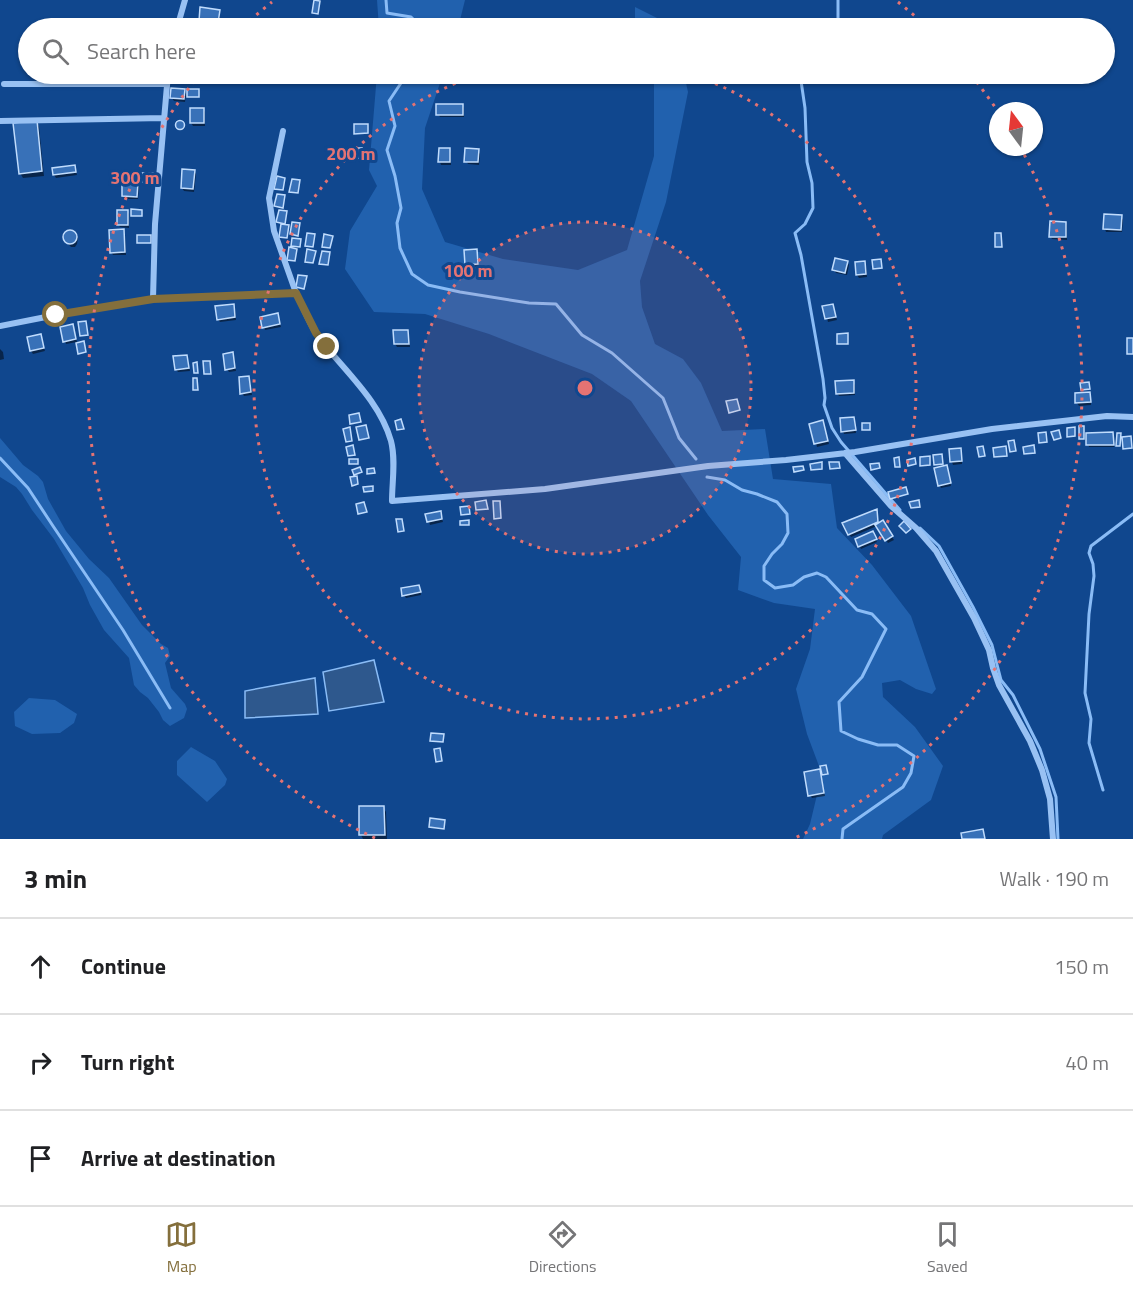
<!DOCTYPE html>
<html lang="en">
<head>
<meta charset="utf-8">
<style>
	:root { --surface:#fff; --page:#f2f2f2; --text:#202124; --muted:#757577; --line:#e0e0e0; --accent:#846f3c }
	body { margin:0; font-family:"Titillium Web",sans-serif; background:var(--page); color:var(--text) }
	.compass { position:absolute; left:989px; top:102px; width:54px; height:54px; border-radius:50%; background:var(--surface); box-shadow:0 2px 4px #0004; rotate:345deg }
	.stop { position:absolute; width:18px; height:18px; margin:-14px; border:4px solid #846f3c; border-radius:50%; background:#fff }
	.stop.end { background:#846f3c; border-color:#fff; box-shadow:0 2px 6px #0008 }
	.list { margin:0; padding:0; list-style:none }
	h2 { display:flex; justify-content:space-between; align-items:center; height:78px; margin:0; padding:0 24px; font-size:26px }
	h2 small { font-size:20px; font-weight:400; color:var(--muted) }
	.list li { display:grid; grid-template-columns:39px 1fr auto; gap:18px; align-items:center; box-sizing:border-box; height:96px; padding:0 24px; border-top:2px solid var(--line) }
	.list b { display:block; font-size:22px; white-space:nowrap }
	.list em { font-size:20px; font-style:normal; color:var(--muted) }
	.icon { flex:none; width:33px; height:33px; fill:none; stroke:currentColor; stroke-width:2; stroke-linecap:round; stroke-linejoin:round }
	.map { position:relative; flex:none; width:1133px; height:839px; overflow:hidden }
	.search { position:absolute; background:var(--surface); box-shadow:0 2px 4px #0004; left:18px; right:18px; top:18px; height:66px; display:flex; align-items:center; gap:15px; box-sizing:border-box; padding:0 21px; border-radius:33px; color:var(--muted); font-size:22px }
	.sheet { height:366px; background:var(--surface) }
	nav { display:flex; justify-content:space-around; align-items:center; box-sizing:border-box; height:84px; border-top:2px solid var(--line); background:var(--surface); font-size:16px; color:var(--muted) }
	nav a { display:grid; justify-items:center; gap:3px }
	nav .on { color:var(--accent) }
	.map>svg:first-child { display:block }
	.green { fill:#2161ae }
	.water { fill:#2e588d; stroke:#8abcf6; stroke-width:1.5 }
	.shadow { fill:#0007 }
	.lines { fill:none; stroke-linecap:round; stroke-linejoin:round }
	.stream { stroke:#8abcf6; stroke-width:3 }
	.building { fill:#3871b8; stroke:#c0dcfd; stroke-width:1.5 }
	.street { stroke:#98c1f3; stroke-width:6 }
	.route { stroke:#846f3c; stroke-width:8 }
	.ring { fill:none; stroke:#e47373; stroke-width:3; stroke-dasharray:3 6 }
	.centre { fill:#e47373; stroke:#10478e; stroke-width:3 }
	.ring-label { font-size:18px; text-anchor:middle; font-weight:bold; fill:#e47373; stroke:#10478e; stroke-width:6; stroke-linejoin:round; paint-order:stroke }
</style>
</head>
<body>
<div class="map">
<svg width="1133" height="839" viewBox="0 0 1133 839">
	<rect width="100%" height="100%" fill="#10478e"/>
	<path class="green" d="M377,0H465L458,28H379Z
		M635,7L675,27V28H635Z
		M377,74H443L425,128L422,189L445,242L503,259L578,270L627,250L654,156V83L651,74H684L688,92L666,202L640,281L642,307L655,344L683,359L701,383L722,431L765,429L773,479L831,484L837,528L872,565L911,616L936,689L932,694L916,689L900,680L882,683L883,697L915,727L943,766L931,800L883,835L882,839H803L810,824L822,774L807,734L796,689L810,649L815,609L774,603L738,590L741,557L708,515L631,401L592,374L489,334L425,314L374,312L345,269L350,231L377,186L369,170Z
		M0,438L23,465L38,476L43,482L48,499L66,531L89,559L109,578L142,625L161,644L168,648L170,656L165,663L171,688L185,704L187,709L184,718L170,726L163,720L159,712L148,698L140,692L134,685L129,658L104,630L90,605L83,588L54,539L32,510L22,494L16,487L0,477Z
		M29,698L55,700L77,714L74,723L60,733L32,734L15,726L14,712Z
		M191,747L215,761L227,779L225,785L207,802L177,775V761Z"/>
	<path class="water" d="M374,660L384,702L329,711L323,672Z
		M315,678L318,714L245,718V691Z"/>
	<path class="shadow" d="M219,11L220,14L219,26L211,25L213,28H200V27L210,28V25L202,24L200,21Z
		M189,74H215V83L191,82L189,79Z
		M184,91L186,94L185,102L174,101L172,98Z
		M462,105L464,108V117H440L438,114Z
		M203,109L205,112V126H193L191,123Z
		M36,121L39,127L44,176L23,178L20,173Z
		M177.5 126a3.5 3.5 0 1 1 7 0a3.5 3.5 0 1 1-7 0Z
		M449,150L451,153V165H441L440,162Z
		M478,151L480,154L479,165L468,164L466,161Z
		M75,167L77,175L56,178L54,175Z
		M194,171L196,174L194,192L184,191L182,188Z
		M137,184L139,187L138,199H125L123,196Z
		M127,211L129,214V228L120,227L118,224Z
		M1121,217L1123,220L1122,232H1106L1105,229Z
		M1066,223L1067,226V240L1052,239L1050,236Z
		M124,231L125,234L126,255H113L111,252Z
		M67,232H73L78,238L77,244L75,247H71L64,239L65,235Z
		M477,251L478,254L479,267H468L466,264Z
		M847,262L849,265L847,275L836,273L834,270Z
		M865,262L866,265L867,277L859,278L857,275Z
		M233,306L235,309L236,320L220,322L218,319Z
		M832,306L837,320L828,322L824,307Z
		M277,315L281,327L265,330L264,327Z
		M73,326L77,342L66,344L65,341Z
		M407,331L409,335L410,347H397L395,344Z
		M40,336L45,351L33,354L31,351Z
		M0,349L3,352L4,359L0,360Z
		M233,354L234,357L236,371L229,372L227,369Z
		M187,356L190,371L178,372L176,369Z
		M248,377L250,380L252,395L244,396L242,393Z
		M853,382L855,385V395L839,396L837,393Z
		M1089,394L1091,397V405L1079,406L1077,403Z
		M854,418L855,421L856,433L844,434L843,431Z
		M811,425H824L829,444L817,447Z
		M1113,434L1114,437V447H1089L1088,444Z
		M960,450L962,453V464L953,465L952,462Z
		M948,470L951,486L941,488L939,485Z
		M876,511L879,525L883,522L894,540L888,543L877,526L851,537L844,524Z
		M427,515H441L443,522L430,525Z
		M872,533L877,542L861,549L857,540Z
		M420,589L421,595L406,598L404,595Z
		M821,774L825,796L812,798L810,795Z
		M383,807L386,812L387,839H363L361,835Z"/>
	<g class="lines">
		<path class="stream" d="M386,0L387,13L411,17L422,28
			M838,28V0
			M407,74L389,101L395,126L387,150L395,176L401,208L397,223L400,248L412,274L428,285L460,292L529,303L556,304L582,335L612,353L663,398L679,438L696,459
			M800,74L805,108L807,162L812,183L813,208L805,224L795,233L801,255L823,379L825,398L824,405L832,428L841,442L900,510
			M0,458L28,488L53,526L123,630L170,708
			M707,477L725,480L742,490L757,494L777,502L787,514L788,533L782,544L772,554L764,566V580L775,588L793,585L804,577L817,573L826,577L857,610L872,614L886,629L862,677L839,702L841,731L858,739L878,745H897L914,756L911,773L903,787L843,829L842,839
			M920,528L939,546L973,607L992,645L1001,680L1013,695L1040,749L1056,797L1058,839
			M1103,790L1089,743L1091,719L1085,693L1089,614L1094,576L1093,564L1089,553L1091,546L1133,514"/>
	</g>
	<path class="building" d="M314,0L320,1L318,14L312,13Z
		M200,7L220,10L218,23L199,21Z
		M144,20L160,21L159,28H144Z
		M199,25L214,26V28H199Z
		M188,74H214V81L187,79Z
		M171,88L185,89L184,99L170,98Z
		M187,89H199V97H187Z
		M436,104H463V115H436Z
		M190,108H204V123H190Z
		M37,120L42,171L19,174L13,123Z
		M175.5 125a4.5 4.5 0 1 1 9 0a4.5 4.5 0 1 1-9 0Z
		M354,124H368V133L354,134Z
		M349,148H362V158L349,159Z
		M439,148H450V162H438Z
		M465,148L479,149L478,162H464Z
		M75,165L76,172L53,175L52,168Z
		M182,169L195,170L193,189L181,188Z
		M140,173H153L152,182H140Z
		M277,176L285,178L283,190L274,189Z
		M292,179L300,180L298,193L289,192Z
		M122,182L138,183L137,197L122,196Z
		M277,194L285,195L283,208L274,206Z
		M131,209L142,210V216H131Z
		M117,210H128V225H117Z
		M279,210L287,211L285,224L276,222Z
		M1104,214L1122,215L1121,230L1103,229Z
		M1050,221L1066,222V237H1049Z
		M292,222L300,223L298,236L290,234Z
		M281,224L289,225L287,238L279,237Z
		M124,229L125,252L110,253L109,230Z
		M63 237a7 7 0 1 1 14 0a7 7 0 1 1-14 0Z
		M307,233L315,234L313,247L305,246Z
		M995,233H1001L1002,247H995Z
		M324,234L333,236L330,248L322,247Z
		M137,235H151V243H137Z
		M292,238L301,239L300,247L291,246Z
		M289,247L297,249L295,261L287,260Z
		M307,249L316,251L313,263L305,262Z
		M477,249L478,264L465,265L464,250Z
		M322,251L330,252L328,265L319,264Z
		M835,258L848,261L845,273L832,270Z
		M881,259L882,268L873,269L872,260Z
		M865,261L866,274L856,275L855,262Z
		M298,275L307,276L304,289L296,287Z
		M234,304L235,317L217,320L215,306Z
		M833,304L836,317L825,319L822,306Z
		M278,313L280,324L262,328L260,317Z
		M86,321L88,335L80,336L78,322Z
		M73,324L76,339L63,342L60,327Z
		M393,330H408L409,344H394Z
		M848,333V344H837V334Z
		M41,334L44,348L30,351L27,337Z
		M1127,338H1133V354H1127Z
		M84,341L86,352L78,354L76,343Z
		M233,352L235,368L225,370L223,354Z
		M187,355L189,368L175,370L173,356Z
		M203,361H210L211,374H204Z
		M197,362L198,373H194L193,363Z
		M249,376L251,392L240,394L239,377Z
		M193,378H197L198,390H193Z
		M854,380V393L836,394L835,381Z
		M1089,382L1090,389L1081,390L1080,383Z
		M1090,392L1091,402L1075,403V393Z
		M737,399L740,410L729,413L726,401Z
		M359,413L361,422L350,424L349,415Z
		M854,417L856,430L841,432L840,418Z
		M401,419L404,429L397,430L395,421Z
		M823,420L828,441L814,444L809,424Z
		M862,423H870V430H862Z
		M366,425L369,438L359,440L356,427Z
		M1079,426H1084V439H1079Z
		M350,427L352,441L346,442L343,429Z
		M1075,427V436L1067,437V428Z
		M1059,430L1061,438L1054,440L1051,432Z
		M1046,432L1047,442L1039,443L1038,433Z
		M1113,432L1114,445H1086V433Z
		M1117,433H1121L1120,446H1116Z
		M1131,436L1132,448L1123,449L1122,437Z
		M1014,440L1016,451L1010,452L1008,441Z
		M353,445L355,455L348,456L346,447Z
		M1034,445L1035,453L1024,454L1023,447Z
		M983,446L985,456L979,457L977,447Z
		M1006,446L1007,456L994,457L993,448Z
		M961,448L962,461L950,462L949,449Z
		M942,454L943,464L934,465L933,455Z
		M930,456V465L920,466V457Z
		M899,457L900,467H895L894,458Z
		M915,458L916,464L908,466L907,460Z
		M349,459H358V464H349Z
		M822,462V469L811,470L810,464Z
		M829,462H839L840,468L830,469Z
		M879,463L880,468L871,470L870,464Z
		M947,465L951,483L938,486L934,468Z
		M803,466L804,470L794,472L793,467Z
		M360,467L362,472L354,475L352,470Z
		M374,468L375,473L367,474V469Z
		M357,476L358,484L352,486L350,477Z
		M373,486V491L364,492L363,487Z
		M906,487L908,494L890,499L888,492Z
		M486,500L488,509L476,510L475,502Z
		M919,500L920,507L911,508L909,502Z
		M493,501H500L501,518L494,519Z
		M364,502L367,512L358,514L356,504Z
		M469,506L470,514L461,515L460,507Z
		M877,509L878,522L848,535L842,523Z
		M441,511L442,519L427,522L425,514Z
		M396,519H402L404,531L398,532Z
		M469,520V525H460V521Z
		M883,520L893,536L885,541L875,525Z
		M904,521L911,529L906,533L899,526Z
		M873,531L877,539L858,547L855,539Z
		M419,585L421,592L402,596L401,588Z
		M431,733L444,734L443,742L430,741Z
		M440,748L442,761L436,762L434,749Z
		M826,765L828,774L822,775L820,766Z
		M820,769L824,793L808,796L804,772Z
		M359,806H384L385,835H359Z
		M430,818L445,820L444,829L429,827Z
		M983,829L985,839H962L961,833Z"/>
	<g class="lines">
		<path class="street" d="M177,28L185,0
			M168,74L155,224L153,299L296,293C303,307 309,322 317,335C342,369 379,399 391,441C396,460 392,482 392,501L545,489L708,466L786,460L855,452L992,429L1107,416L1133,417
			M4,84H166
			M0,121L164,118
			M283,131L269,198L274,231L296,293
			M0,326L56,315L153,299
			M845,453L891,506L916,528L936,551L974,618L989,650L993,668L999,685L1030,741L1042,770L1050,799L1053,839"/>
	</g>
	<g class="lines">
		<path class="route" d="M56,315L153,299L296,293L316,333L327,347"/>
	</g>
	<circle cx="585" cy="388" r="166" fill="#e47373" fill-opacity=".12"/>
	<g class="ring">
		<circle cx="585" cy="388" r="166"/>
		<path d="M690 74A331 331 0 1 1 480 74"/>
		<path d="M375 838A497 497 0 0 1 199 75M243 27A497 497 0 0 1 272 2M898 2A497 497 0 0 1 927 27M971 75A497 497 0 0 1 997 110M1020 147A497 497 0 0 1 795 838"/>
	</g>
	<circle cx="585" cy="388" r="9" class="centre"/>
	<g class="ring-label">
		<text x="351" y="160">200 m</text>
		<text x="135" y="184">300 m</text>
		<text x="468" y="277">100 m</text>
	</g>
</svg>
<svg class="compass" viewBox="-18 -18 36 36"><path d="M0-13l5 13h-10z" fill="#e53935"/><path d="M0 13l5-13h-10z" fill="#757577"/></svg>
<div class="stop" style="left:56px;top:315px"></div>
<div class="stop end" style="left:327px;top:347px"></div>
<div class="search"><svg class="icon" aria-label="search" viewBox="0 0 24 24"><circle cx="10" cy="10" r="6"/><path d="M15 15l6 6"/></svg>Search here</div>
</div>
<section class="sheet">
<h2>3 min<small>Walk · 190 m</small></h2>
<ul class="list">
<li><svg class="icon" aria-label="ahead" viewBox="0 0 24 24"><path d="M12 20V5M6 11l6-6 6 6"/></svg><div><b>Continue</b></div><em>150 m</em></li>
<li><svg class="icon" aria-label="right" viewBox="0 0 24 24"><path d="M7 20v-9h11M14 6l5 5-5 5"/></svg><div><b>Turn right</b></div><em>40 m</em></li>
<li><svg class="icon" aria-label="arrive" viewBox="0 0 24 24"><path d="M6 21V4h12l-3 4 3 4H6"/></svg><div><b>Arrive at destination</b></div></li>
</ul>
</section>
<nav>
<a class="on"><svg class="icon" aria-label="map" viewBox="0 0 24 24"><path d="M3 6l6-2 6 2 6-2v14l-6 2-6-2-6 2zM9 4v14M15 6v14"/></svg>Map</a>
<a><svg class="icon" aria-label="directions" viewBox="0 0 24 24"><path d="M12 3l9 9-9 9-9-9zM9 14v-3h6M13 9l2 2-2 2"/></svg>Directions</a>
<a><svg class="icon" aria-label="saved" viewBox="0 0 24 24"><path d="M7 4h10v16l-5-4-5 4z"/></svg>Saved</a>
</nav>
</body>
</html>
